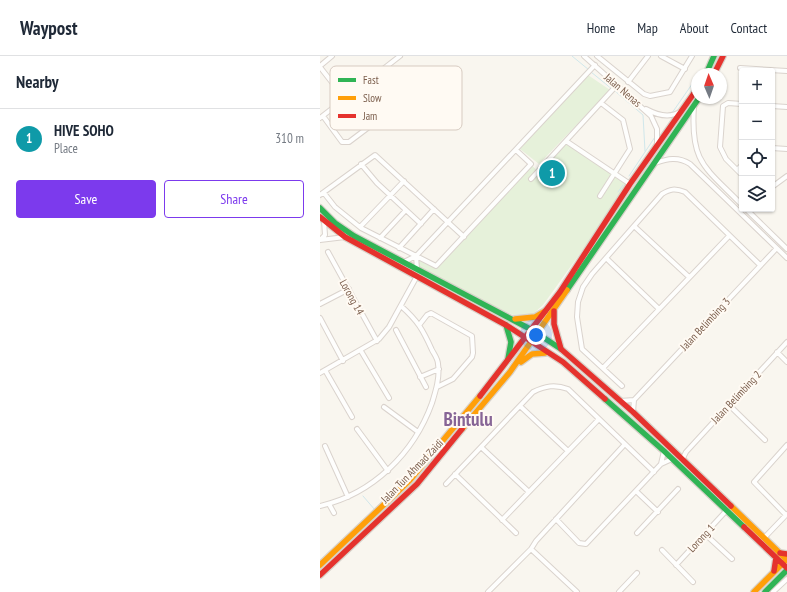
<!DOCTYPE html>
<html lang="en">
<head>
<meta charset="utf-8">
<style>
	:root { --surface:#fff; --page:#f2f2f3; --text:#1f2937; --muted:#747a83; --line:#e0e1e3; --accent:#7c3aed }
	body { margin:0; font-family:"PT Sans Narrow",sans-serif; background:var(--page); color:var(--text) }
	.controls { position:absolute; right:12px; top:12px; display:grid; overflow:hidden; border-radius:4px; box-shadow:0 1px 3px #0004 }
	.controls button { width:36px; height:36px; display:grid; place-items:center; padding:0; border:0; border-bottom:1px solid var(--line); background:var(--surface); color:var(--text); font:20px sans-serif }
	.compass { position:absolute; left:371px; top:12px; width:36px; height:36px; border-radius:50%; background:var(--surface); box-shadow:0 1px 3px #0004; rotate:358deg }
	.you { position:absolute; left:216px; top:279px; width:14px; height:14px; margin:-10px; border:3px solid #fff; border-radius:50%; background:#1a73e8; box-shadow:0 0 0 6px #1a73e833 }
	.badge { display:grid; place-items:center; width:26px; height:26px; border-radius:50%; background:var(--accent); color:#fff; font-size:13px; font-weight:700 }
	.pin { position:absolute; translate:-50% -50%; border:2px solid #fff; box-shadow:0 1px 4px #0006 }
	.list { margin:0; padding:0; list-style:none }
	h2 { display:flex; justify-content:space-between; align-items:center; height:52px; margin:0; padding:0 16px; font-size:17px }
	h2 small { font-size:13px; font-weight:400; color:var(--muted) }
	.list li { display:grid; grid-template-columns:26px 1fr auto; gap:12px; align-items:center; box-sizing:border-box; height:60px; padding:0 16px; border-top:1px solid var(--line) }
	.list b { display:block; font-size:15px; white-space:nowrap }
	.list p { margin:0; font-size:13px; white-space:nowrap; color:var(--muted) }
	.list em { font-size:13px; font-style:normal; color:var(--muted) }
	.actions { display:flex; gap:8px; padding:12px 16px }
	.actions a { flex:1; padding:9px 0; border:1px solid var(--accent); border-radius:4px; text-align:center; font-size:14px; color:var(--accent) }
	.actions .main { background:var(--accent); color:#fff }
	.icon { flex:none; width:22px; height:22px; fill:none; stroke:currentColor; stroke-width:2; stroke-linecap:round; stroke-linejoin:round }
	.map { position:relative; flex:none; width:467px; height:536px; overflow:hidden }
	header { display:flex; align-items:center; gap:24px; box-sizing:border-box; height:56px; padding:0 20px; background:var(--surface); border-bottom:1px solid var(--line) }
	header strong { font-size:19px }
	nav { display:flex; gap:22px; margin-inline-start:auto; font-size:14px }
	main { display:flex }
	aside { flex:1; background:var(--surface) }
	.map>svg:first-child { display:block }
	.green { fill:#e6f1da }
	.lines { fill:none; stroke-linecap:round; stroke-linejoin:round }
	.stream { stroke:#d0e7eb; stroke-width:1 }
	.street-casing { stroke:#dad3cd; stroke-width:6 }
	.fast-casing { stroke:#d8d2ca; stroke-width:8 }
	.slow-casing { stroke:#d8d2ca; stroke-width:8 }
	.jam-casing { stroke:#d8d2ca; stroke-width:8 }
	.street { stroke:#fefefd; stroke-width:4 }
	.fast { stroke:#30b455; stroke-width:5.5 }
	.slow { stroke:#ff9f0a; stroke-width:5.5 }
	.jam { stroke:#e5322d; stroke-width:5.5 }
	.labels { text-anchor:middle; stroke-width:4; stroke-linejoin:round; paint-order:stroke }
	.street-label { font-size:11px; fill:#7b5e4c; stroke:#fffaf3 }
	.town-label { font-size:19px; font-weight:bold; fill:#876596; stroke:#fffaf3 }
	.key { fill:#fffaf3; stroke:#d7cbc1; stroke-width:1 }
	.key-label { font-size:11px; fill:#7b5e4c }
</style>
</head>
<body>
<header>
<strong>Waypost</strong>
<nav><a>Home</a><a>Map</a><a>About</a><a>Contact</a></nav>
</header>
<main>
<aside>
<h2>Nearby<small></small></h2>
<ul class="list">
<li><span class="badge" style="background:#0f9aa8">1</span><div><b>HIVE SOHO</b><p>Place</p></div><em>310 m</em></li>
</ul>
<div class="actions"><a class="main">Save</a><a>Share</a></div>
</aside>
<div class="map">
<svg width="467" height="536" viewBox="0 0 467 536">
	<rect width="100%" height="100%" fill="#f9f6ef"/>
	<path class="green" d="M268,19L290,34L219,108L200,93Z
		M246,85L310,128L223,249L213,258L193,259L97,213L96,200L114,210L211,108L217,115Z"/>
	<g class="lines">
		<path class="stream" d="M252,0L269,14
			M271,16L292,33
			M295,35L323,59L325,95
			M352,57L377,21
			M309,120L335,81
			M298,136L303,129
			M43,440L55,454"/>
		<defs>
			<path id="street" d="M264,0L331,60L337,73V88
				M277,0L324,38L330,40L350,36L372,0
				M341,0L365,13
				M0,10L12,0
				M0,11L25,43
				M420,12L467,15
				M308,26L328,0
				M422,48L408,47L403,50L400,91L406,103L422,119
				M374,50C370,107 385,111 422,149
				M452,50L467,51
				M326,53C337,59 350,63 361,55
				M3,60L22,86H29L106,28
				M0,62L80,0
				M246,85L310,128
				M452,92L467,93
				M335,107C347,103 358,100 370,108L467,202
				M41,108L57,127L101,168
				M417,114L422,109
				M211,123L297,29
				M452,131L467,120
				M4,137L15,151L41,172L116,210L211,108L196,94
				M0,139L55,99L144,181
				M280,140L310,93L303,64L281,47
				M426,153L467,193
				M314,170L369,221
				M40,171L84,125
				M60,182L86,154
				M0,184L25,181
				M0,184L5,179L4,165
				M79,192L114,153
				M8,196L57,285
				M96,200L97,213
				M286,202L339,253
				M84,206L96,200L275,9
				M0,248L29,233
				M0,262L23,305
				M100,268L107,259L111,257L152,280L153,297L152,301L133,323L117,331
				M76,274L106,331
				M41,295L69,342
				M457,296L467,306
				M283,312L409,180
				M5,314L32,361
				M0,317L59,283L69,271L97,220
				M100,321L119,313
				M302,330L262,293L257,261L258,246L263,231L272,218L342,138C350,133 355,132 365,136L440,209
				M300,345L314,344
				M408,348L445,384
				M200,350L248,395
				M64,351L98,376
				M313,356L314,344L456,193
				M37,373L68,415
				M5,390L28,441
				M161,391L209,436
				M362,404L366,396L467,286
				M341,408L344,395
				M135,418L196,477
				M126,428L213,336C225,330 235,328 248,333L334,416
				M316,435L338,456
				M9,448L14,457
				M0,450C53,438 94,397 112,347C116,334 120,321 118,308C118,303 114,298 112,294C103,274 98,265 81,250
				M466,459L434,426L467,389
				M236,463L259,487L266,488L341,408L352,403
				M182,464L279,363
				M317,477L358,433
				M385,478L412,503
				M444,482L467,458
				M342,494L373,526
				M356,509L406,455
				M168,536L211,493
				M257,536L211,493L216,485L305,388
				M299,536L317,517
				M453,536L467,523"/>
			<path id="fast" d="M386,18L394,0
				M0,152L15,167L34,180L212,274L241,293
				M247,234L379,42
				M186,269L191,286L188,303
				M285,343L344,395L424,471
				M445,536L467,514"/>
			<path id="slow" d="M195,263L215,261L225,255
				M201,306L212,298L225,297
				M142,373L190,316L247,234
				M411,450L467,504
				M0,509L90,424L160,340
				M434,536L467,503"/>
			<path id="jam" d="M394,18L403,0
				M0,161L25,181L186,269L243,306L285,343
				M234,255V268L241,293
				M241,293L313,356L411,450
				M160,340L240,236L310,128L377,33
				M424,471L467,512
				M460,497L467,498
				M454,515L456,502
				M0,519L97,428L142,373"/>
		</defs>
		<use href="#street" class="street-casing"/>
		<use href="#fast" class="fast-casing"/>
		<use href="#slow" class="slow-casing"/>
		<use href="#jam" class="jam-casing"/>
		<use href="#street" class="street"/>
		<use href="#fast" class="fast"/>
		<use href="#slow" class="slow"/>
		<use href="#jam" class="jam"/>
	</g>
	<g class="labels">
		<g class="street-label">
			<text transform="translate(303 34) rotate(41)" y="4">Jalan Nenas</text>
			<text transform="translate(32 241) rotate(61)" y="4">Lorong 14</text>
			<text transform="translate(385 268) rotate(-47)" y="4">Jalan Belimbing 3</text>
			<text transform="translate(416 341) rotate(-47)" y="4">Jalan Belimbing 2</text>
			<text transform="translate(92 415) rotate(-46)" y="4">Jalan Tun Ahmad Zaidi</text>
			<text transform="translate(381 482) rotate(-47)" y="4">Lorong 1</text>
		</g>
		<g class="town-label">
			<text x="148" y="370">Bintulu</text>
		</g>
	</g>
	<rect x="10" y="10" width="132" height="64" rx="6" class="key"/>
	<rect x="18" y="22" width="18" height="4" fill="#30b455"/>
	<rect x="18" y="40" width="18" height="4" fill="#ff9f0a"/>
	<rect x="18" y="58" width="18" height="4" fill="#e5322d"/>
	<g class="key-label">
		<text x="43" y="28">Fast</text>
		<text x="43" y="46">Slow</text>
		<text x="43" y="64">Jam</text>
	</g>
</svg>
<div class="controls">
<button>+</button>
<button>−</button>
<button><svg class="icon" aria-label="locate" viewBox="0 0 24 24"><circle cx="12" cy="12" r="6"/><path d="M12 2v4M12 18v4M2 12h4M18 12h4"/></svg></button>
<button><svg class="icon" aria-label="layers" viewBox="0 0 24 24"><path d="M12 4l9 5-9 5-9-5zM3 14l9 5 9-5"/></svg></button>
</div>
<svg class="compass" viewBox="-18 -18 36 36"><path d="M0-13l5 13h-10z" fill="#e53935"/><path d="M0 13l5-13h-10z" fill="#747a83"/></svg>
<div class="you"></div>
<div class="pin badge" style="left:232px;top:117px;background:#0f9aa8">1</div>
</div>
</main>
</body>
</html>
